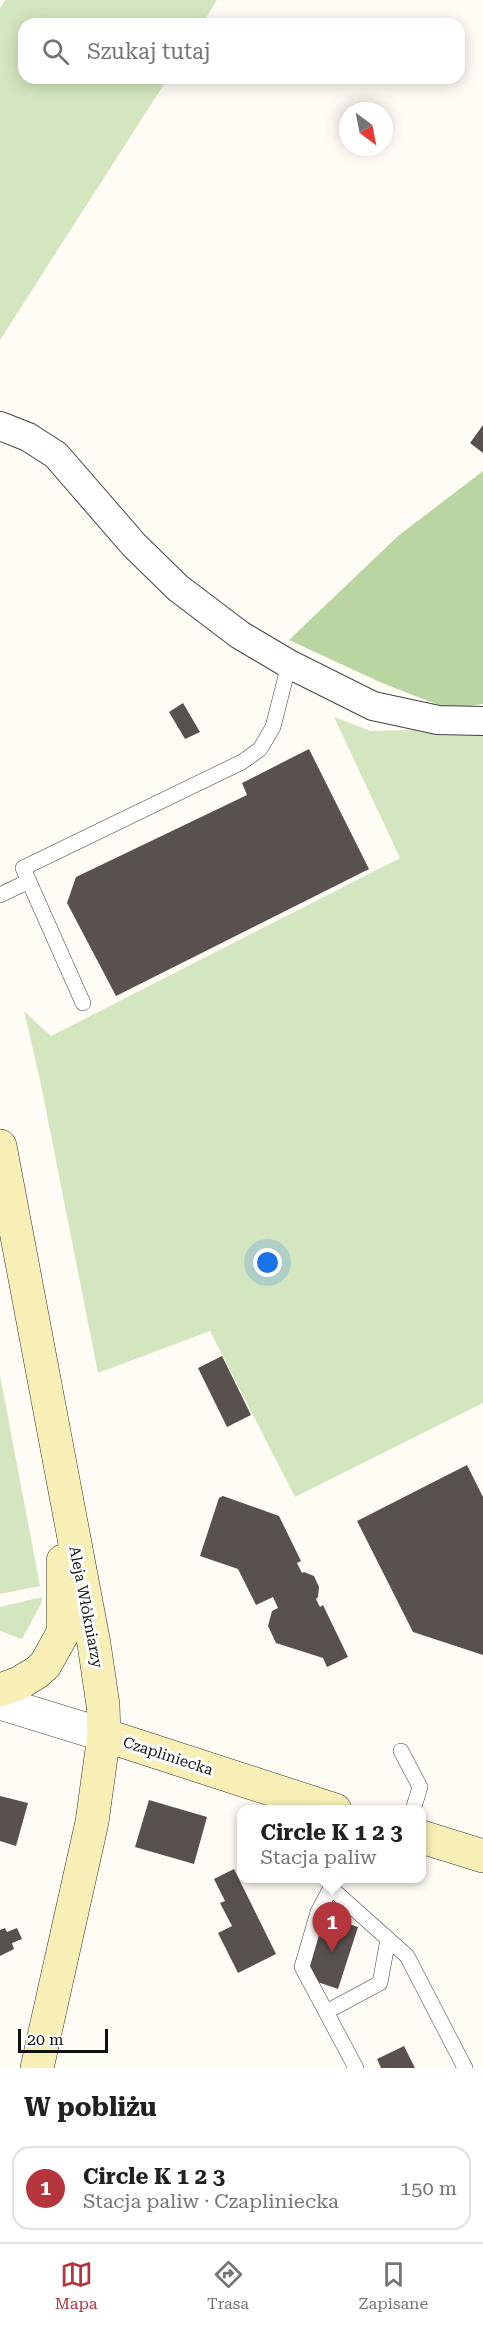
<!DOCTYPE html>
<html lang="pl">
<head>
<meta charset="utf-8">
<style>
	:root { --surface:#fff; --page:#f6f6f6; --text:#202124; --muted:#757577; --line:#e0e0e0; --accent:#b4353c }
	body { margin:0; font-family:"Roboto Serif",serif; background:var(--page); color:var(--text) }
	.compass { position:absolute; left:339px; top:102px; width:54px; height:54px; border-radius:50%; background:var(--surface); box-shadow:0 3px 15px #0003; rotate:148deg }
	.scale { position:absolute; left:18px; bottom:15px; width:90px; box-sizing:border-box; padding-left:6px; border:3px solid #101010; border-top:0; font-size:16px; line-height:21px; white-space:nowrap; color:#101010; -webkit-text-stroke:4px #fff; paint-order:stroke }
	.you { position:absolute; left:268px; top:1263px; width:21px; height:21px; margin:-15px; border:4px solid #fff; border-radius:50%; background:#1a73e8; box-shadow:0 0 0 9px #1a73e833 }
	.badge { display:grid; place-items:center; width:39px; height:39px; border-radius:50%; background:var(--accent); color:#fff; font-size:20px; font-weight:700 }
	.pin { position:absolute; translate:-50% -50px; filter:drop-shadow(0 2px 3px #0008) }
	.pin::after { content:''; position:absolute; top:32px; width:21px; height:18px; background:inherit; clip-path:polygon(0 0,100% 0,50% 100%) }
	.popup { position:absolute; left:237px; top:1805px; width:189px; height:78px; box-sizing:border-box; display:grid; place-content:center; border-radius:12px; background:var(--surface); filter:drop-shadow(0 2px 4px #0005); font-size:20px; white-space:nowrap; color:var(--muted) }
	.popup b { font-size:22px; color:var(--text) }
	.popup::after { content:''; position:absolute; left:50%; top:100%; margin-left:-12px; border:12px solid transparent; border-top-color:var(--surface) }
	.list { margin:0; padding:0; list-style:none }
	h2 { display:flex; justify-content:space-between; align-items:center; height:78px; margin:0; padding:0 24px; font-size:26px }
	h2 small { font-size:20px; font-weight:400; color:var(--muted) }
	.list li { display:grid; grid-template-columns:39px 1fr auto; gap:18px; align-items:center; box-sizing:border-box; height:84px; margin:0 12px 12px; padding:0 12px; border:2px solid var(--line); border-radius:18px }
	.list b { display:block; font-size:22px; white-space:nowrap }
	.list p { margin:0; font-size:20px; white-space:nowrap; color:var(--muted) }
	.list em { font-size:20px; font-style:normal; color:var(--muted) }
	.icon { flex:none; width:33px; height:33px; fill:none; stroke:currentColor; stroke-width:2; stroke-linecap:round; stroke-linejoin:round }
	.map { position:relative; flex:none; width:483px; height:2068px; overflow:hidden }
	.search { position:absolute; background:var(--surface); box-shadow:0 3px 15px #0003; left:18px; right:18px; top:18px; height:66px; display:flex; align-items:center; gap:15px; box-sizing:border-box; padding:0 21px; border-radius:18px; color:var(--muted); font-size:22px }
	.sheet { height:174px; background:var(--surface) }
	nav { display:flex; justify-content:space-around; align-items:center; box-sizing:border-box; height:84px; border-top:2px solid var(--line); background:var(--surface); font-size:16px; color:var(--muted) }
	nav a { display:grid; justify-items:center; gap:3px }
	nav .on { color:var(--accent) }
	.map>svg:first-child { display:block }
	.green { fill:#d4e6c0 }
	.forest { fill:#b9d5a1 }
	.building { fill:#58514d }
	.lines { fill:none; stroke-linecap:round; stroke-linejoin:round }
	.service-casing { stroke:#434343; stroke-width:16 }
	.minor-casing { stroke:#434343; stroke-width:30 }
	.tertiary-casing { stroke:#434343; stroke-width:34 }
	.secondary-casing { stroke:#323232; stroke-width:34 }
	.service { stroke:#fff; stroke-width:15 }
	.minor { stroke:#fff; stroke-width:28 }
	.tertiary { stroke:#fff; stroke-width:33 }
	.secondary { stroke:#f7efb6; stroke-width:33 }
	.labels { text-anchor:middle; stroke-width:6; stroke-linejoin:round; paint-order:stroke }
	.street-label { font-size:15px; fill:#101010; stroke:#fff }
</style>
</head>
<body>
<div class="map">
<svg width="483" height="2068" viewBox="0 0 483 2068">
	<rect width="100%" height="100%" fill="#fefcf4"/>
	<path class="green" d="M5,0H217L202,24H24V78H168L0,340V8Z
		M334,717L371,731L483,728V1403L295,1497L210,1331L98,1373L40,1080L24,1011L51,1036L400,858Z
		M0,1375L40,1586L0,1594Z
		M42,1597L41,1604L22,1639L0,1631V1607Z"/>
	<path class="forest" d="M483,471V704L449,709L382,683L289,640L398,536Z"/>
	<path class="building" d="M483,425V453L470,443Z
		M183,703L200,732L185,739L169,712Z
		M309,749L369,869L116,996L67,903L76,877L247,795L242,783Z
		M222,1356L251,1415L227,1427L198,1368Z
		M467,1465L483,1497V1655L413,1632L357,1521Z
		M223,1496L279,1516L301,1561L297,1563L302,1573L304,1572L314,1576L319,1587L318,1597L316,1599L320,1607L323,1605L348,1657L327,1667L323,1658L276,1643L268,1626L272,1611L278,1608L273,1597L256,1605L238,1569L200,1556L219,1498Z
		M0,1796L28,1803L16,1846L0,1841Z
		M149,1800L207,1817L194,1864L135,1847Z
		M234,1869L276,1954L238,1973L218,1933L232,1926L220,1903L225,1901L214,1879Z
		M325,1916L358,1927L338,1989L306,1978Z
		M5,1928L7,1932L17,1928L22,1939L12,1943L14,1949L0,1956V1930Z
		M404,2046L415,2068H381L377,2059Z"/>
	<g class="lines">
		<defs>
			<path id="service" d="M0,895L29,881
				M83,1003L23,868L242,762L260,749L273,727L289,664
				M401,1751L420,1787L413,1810
				M336,1878L318,1912L302,1967L356,2068
				M332,1889L407,1956L465,2068
				M326,2012L380,1983L388,1939"/>
			<path id="minor" d="M0,426L28,437L56,455L134,545L178,588L240,635L289,664L373,706L438,720L483,721"/>
			<path id="tertiary" d="M0,1703L104,1735"/>
			<path id="secondary" d="M0,1146L94,1644L103,1705L104,1735L92,1822L37,2068
				M0,1690L19,1683L36,1673L45,1665L63,1633V1561
				M104,1735L335,1810
				M422,1837L483,1856"/>
		</defs>
		<use href="#service" class="service-casing"/>
		<use href="#minor" class="minor-casing"/>
		<use href="#tertiary" class="tertiary-casing"/>
		<use href="#secondary" class="secondary-casing"/>
		<use href="#service" class="service"/>
		<use href="#minor" class="minor"/>
		<use href="#tertiary" class="tertiary"/>
		<use href="#secondary" class="secondary"/>
	</g>
	<g class="labels">
		<g class="street-label">
			<text transform="translate(86 1607) rotate(79)" y="5">Aleja Włókniarzy</text>
			<text transform="translate(168 1756) rotate(18)" y="5">Czapliniecka</text>
		</g>
	</g>
</svg>
<svg class="compass" viewBox="-18 -18 36 36"><path d="M0-13l5 13h-10z" fill="#e53935"/><path d="M0 13l5-13h-10z" fill="#757577"/></svg>
<div class="scale">20 m</div>
<div class="you"></div>
<div class="pin badge" style="left:332px;top:1952px">1</div>
<div class="popup"><b>Circle K 1 2 3</b>Stacja paliw</div>
<div class="search"><svg class="icon" aria-label="search" viewBox="0 0 24 24"><circle cx="10" cy="10" r="6"/><path d="M15 15l6 6"/></svg>Szukaj tutaj</div>
</div>
<section class="sheet">
<h2>W pobliżu<small></small></h2>
<ul class="list">
<li><span class="badge">1</span><div><b>Circle K 1 2 3</b><p>Stacja paliw · Czapliniecka</p></div><em>150 m</em></li>
</ul>
</section>
<nav>
<a class="on"><svg class="icon" aria-label="map" viewBox="0 0 24 24"><path d="M3 6l6-2 6 2 6-2v14l-6 2-6-2-6 2zM9 4v14M15 6v14"/></svg>Mapa</a>
<a><svg class="icon" aria-label="directions" viewBox="0 0 24 24"><path d="M12 3l9 9-9 9-9-9zM9 14v-3h6M13 9l2 2-2 2"/></svg>Trasa</a>
<a><svg class="icon" aria-label="saved" viewBox="0 0 24 24"><path d="M7 4h10v16l-5-4-5 4z"/></svg>Zapisane</a>
</nav>
</body>
</html>
